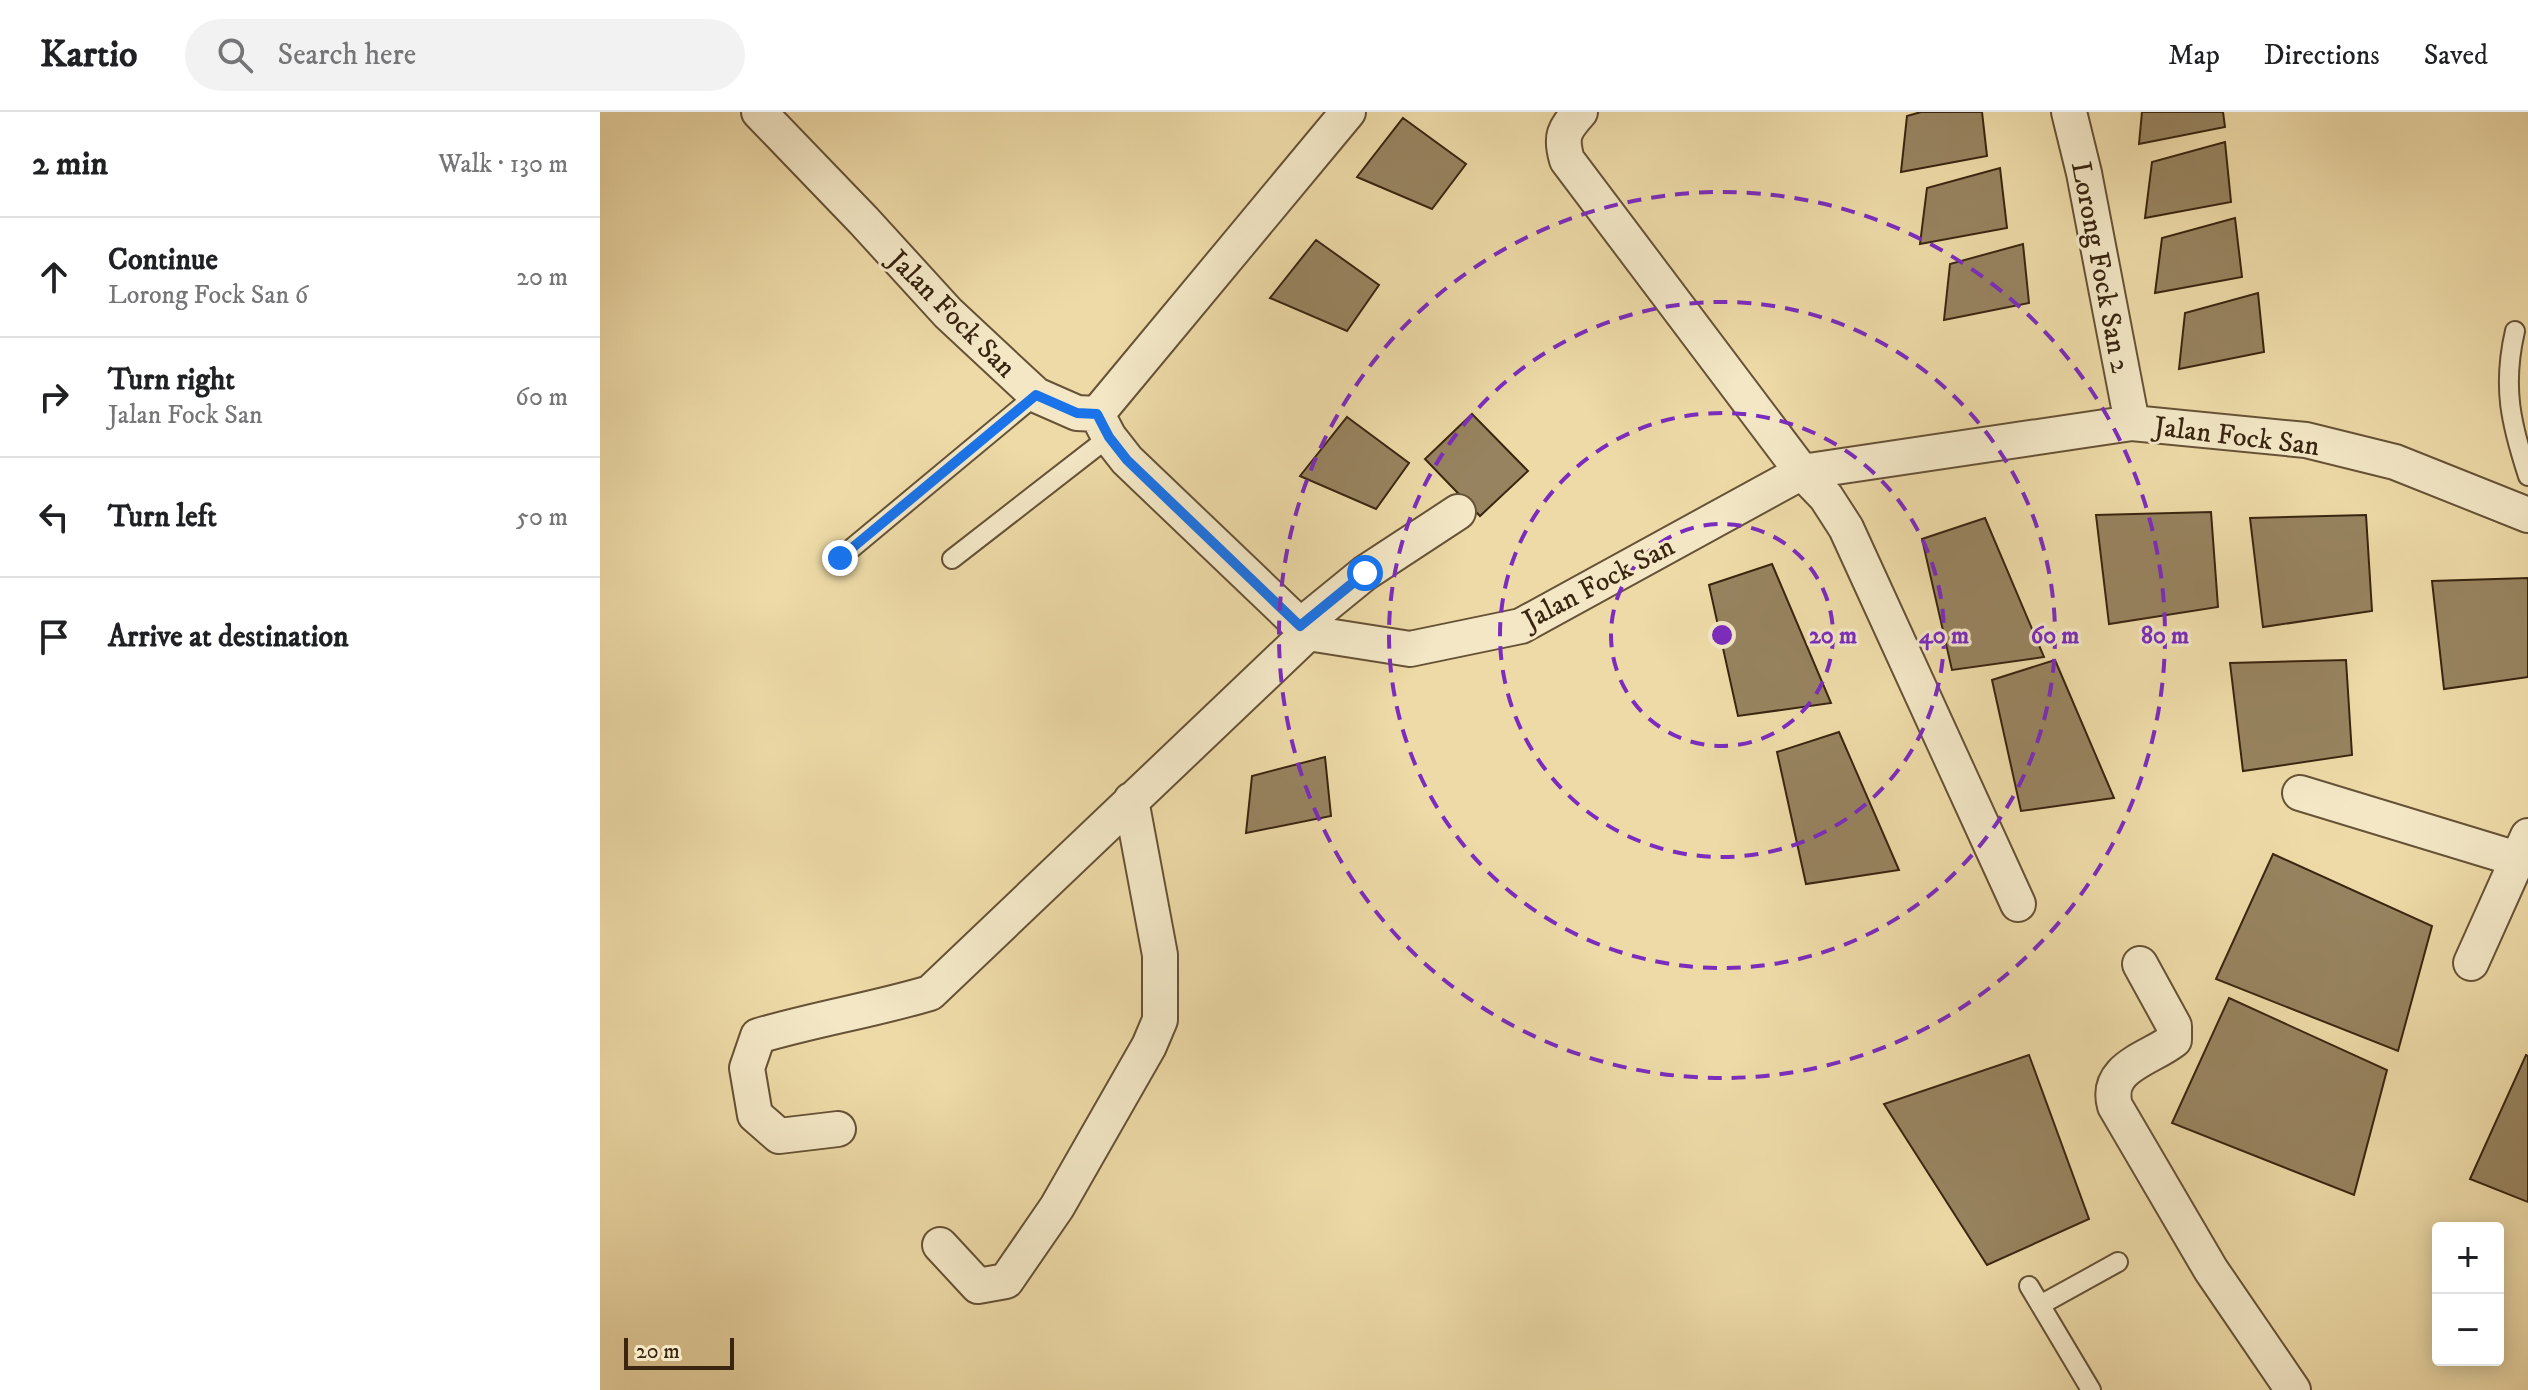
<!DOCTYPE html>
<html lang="en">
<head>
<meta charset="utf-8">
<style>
	:root { --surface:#fff; --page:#f2f2f2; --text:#202124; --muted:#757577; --line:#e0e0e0 }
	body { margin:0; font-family:"IM FELL DW Pica",serif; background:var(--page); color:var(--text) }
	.controls { position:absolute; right:24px; bottom:24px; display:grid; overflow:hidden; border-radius:8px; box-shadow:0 4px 20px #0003 }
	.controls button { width:72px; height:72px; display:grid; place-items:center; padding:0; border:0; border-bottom:2px solid var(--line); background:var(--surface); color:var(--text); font:40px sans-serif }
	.scale { position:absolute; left:24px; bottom:20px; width:110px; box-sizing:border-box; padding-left:8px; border:4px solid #392510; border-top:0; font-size:22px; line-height:28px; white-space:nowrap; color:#392510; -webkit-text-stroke:6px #f3e7c6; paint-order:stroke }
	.stop { position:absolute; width:24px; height:24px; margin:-18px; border:6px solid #1a73e8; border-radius:50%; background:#fff }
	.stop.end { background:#1a73e8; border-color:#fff; box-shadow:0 2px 8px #0008 }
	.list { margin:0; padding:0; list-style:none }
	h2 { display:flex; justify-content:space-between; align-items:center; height:104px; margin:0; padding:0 32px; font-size:34px }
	h2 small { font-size:26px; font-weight:400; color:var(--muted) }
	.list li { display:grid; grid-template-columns:52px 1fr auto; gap:24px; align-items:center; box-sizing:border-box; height:120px; padding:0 32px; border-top:2px solid var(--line) }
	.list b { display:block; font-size:30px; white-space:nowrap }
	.list p { margin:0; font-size:26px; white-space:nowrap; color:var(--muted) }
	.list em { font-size:26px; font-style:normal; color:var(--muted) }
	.icon { flex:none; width:44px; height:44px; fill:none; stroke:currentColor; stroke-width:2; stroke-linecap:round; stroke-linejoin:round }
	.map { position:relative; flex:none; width:1928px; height:1278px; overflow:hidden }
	header { display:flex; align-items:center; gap:48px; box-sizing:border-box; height:112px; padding:0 40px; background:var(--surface); border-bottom:2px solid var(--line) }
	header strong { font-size:38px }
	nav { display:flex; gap:44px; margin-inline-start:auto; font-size:28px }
	.search { width:560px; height:72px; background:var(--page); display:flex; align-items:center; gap:20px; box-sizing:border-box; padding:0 28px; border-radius:44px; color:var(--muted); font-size:30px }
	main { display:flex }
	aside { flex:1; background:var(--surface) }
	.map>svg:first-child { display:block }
	.building { fill:#97835f; stroke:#392510; stroke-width:2 }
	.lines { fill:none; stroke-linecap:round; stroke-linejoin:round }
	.service-casing { stroke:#665236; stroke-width:22 }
	.minor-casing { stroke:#665236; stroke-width:38 }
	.service { stroke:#f3e7c6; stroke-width:18 }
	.minor { stroke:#f3e7c6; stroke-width:34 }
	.route { stroke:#1a73e8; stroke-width:10 }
	.ring { fill:none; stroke:#7b2cbf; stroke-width:4; stroke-dasharray:14 10 }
	.labels { text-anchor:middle; stroke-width:6; stroke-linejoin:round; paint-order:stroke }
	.street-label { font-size:28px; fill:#392510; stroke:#f3e7c6 }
	.centre { fill:#7b2cbf; stroke:#f3e7c6; stroke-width:4 }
	.ring-label { font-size:24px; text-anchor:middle; font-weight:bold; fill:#7b2cbf; stroke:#f3e7c6; stroke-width:6; stroke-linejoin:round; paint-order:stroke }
</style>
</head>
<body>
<header>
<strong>Kartio</strong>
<div class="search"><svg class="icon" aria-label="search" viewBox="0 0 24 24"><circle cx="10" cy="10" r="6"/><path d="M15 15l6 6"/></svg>Search here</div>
<nav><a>Map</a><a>Directions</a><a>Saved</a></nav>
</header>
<main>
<aside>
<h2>2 min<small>Walk · 130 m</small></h2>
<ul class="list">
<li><svg class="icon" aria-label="ahead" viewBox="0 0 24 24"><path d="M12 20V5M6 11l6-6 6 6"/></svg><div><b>Continue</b><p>Lorong Fock San 6</p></div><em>20 m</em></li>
<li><svg class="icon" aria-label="right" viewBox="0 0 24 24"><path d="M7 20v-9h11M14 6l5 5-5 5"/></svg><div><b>Turn right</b><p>Jalan Fock San</p></div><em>60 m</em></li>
<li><svg class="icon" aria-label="left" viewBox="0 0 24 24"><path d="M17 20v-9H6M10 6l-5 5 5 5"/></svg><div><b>Turn left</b></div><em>50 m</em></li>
<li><svg class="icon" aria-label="arrive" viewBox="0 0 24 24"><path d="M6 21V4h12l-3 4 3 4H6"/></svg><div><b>Arrive at destination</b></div></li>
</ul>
</aside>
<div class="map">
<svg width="1928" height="1278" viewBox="0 0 1928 1278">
	<rect width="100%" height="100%" fill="#eddaa7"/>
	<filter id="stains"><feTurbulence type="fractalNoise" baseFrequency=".0025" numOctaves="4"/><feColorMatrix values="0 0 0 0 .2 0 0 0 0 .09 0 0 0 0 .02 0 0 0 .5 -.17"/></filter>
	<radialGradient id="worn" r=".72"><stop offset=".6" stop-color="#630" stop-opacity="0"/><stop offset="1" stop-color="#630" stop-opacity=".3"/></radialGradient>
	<path class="building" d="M1321,0H1382L1387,44L1301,60L1307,4Z
		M1542,0H1623L1625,15L1539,32Z
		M803,6L866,52L832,97L757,65Z
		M1625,30L1631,90L1545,106L1552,50Z
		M1400,56L1407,116L1320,132L1327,76Z
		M1635,106L1642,165L1555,181L1562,126Z
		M716,128L779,173L747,219L670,186Z
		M1423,132L1429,191L1344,208L1350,152Z
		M1658,181L1664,240L1579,257L1585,201Z
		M872,302L928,359L880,404L825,347Z
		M747,305L809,351L776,397L700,364Z
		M1611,400L1618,495L1509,512L1496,403Z
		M1766,403L1772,499L1663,515L1650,406Z
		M1385,406L1444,545L1352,558L1322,427Z
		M1172,452L1231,591L1138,604L1109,473Z
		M1928,466V565L1844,577L1832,469Z
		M1455,548L1514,686L1421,699L1392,568Z
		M1746,548L1752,643L1643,659L1630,551Z
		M1239,620L1299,758L1206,772L1177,640Z
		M725,645L731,704L646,721L652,664Z
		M1673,742L1832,814L1798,939L1616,867Z
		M1629,886L1787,958L1754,1083L1572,1011Z
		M1429,943L1489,1107L1387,1153L1284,992Z
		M1926,943L1928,944V1090L1870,1067Z"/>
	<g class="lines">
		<defs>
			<path id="service" d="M1915,219C1902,275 1911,312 1928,364
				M240,446L436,283
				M352,447L509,325
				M1429,1174L1491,1278
				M1442,1192L1518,1150"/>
			<path id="minor" d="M159,0L264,109L348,201L436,283L477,301L497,302L509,325L527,348L708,521L810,537L921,514L1202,360L1532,311L1706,328L1795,350L1928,403
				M980,0C964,18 960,24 967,48L1202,360L1226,385L1246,416L1418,792
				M1469,0L1484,61L1532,311
				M497,302L748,0
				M700,514L765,461L858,400
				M1700,681L1917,747
				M1871,851L1928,724
				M1540,852L1574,914V928C1550,947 1504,955 1515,994L1611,1158L1693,1278
				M238,1017L179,1024L155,1003L147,956L158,924C215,907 273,898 330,881L708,521
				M340,1133L378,1174L406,1169L457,1095L549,934L560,908V843L531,688"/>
		</defs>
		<use href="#service" class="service-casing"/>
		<use href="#minor" class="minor-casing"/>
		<use href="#service" class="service"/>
		<use href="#minor" class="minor"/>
	</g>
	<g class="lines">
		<path class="route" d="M240,446L436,283L477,301L497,302L509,325L527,348L700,514L765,461"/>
	</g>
	<g class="ring">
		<circle cx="1122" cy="523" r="111"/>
		<circle cx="1122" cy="523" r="222"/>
		<circle cx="1122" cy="523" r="333"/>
		<circle cx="1122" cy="523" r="443"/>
	</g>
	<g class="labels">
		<g class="street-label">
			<text transform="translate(1502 155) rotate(79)" y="10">Lorong Fock San 2</text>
			<text transform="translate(353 201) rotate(45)" y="10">Jalan Fock San</text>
			<text transform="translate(1637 323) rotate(7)" y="10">Jalan Fock San</text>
			<text transform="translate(998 470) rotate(-28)" y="10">Jalan Fock San</text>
		</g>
	</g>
	<circle cx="1122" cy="523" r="12" class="centre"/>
	<g class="ring-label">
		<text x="1233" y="531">20 m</text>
		<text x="1344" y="531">40 m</text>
		<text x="1455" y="531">60 m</text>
		<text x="1565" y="531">80 m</text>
	</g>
	<rect width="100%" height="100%" filter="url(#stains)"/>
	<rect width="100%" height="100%" fill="url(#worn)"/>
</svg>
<div class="controls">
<button>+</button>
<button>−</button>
</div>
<div class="scale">20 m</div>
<div class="stop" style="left:765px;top:461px"></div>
<div class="stop end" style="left:240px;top:446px"></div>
</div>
</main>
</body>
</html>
